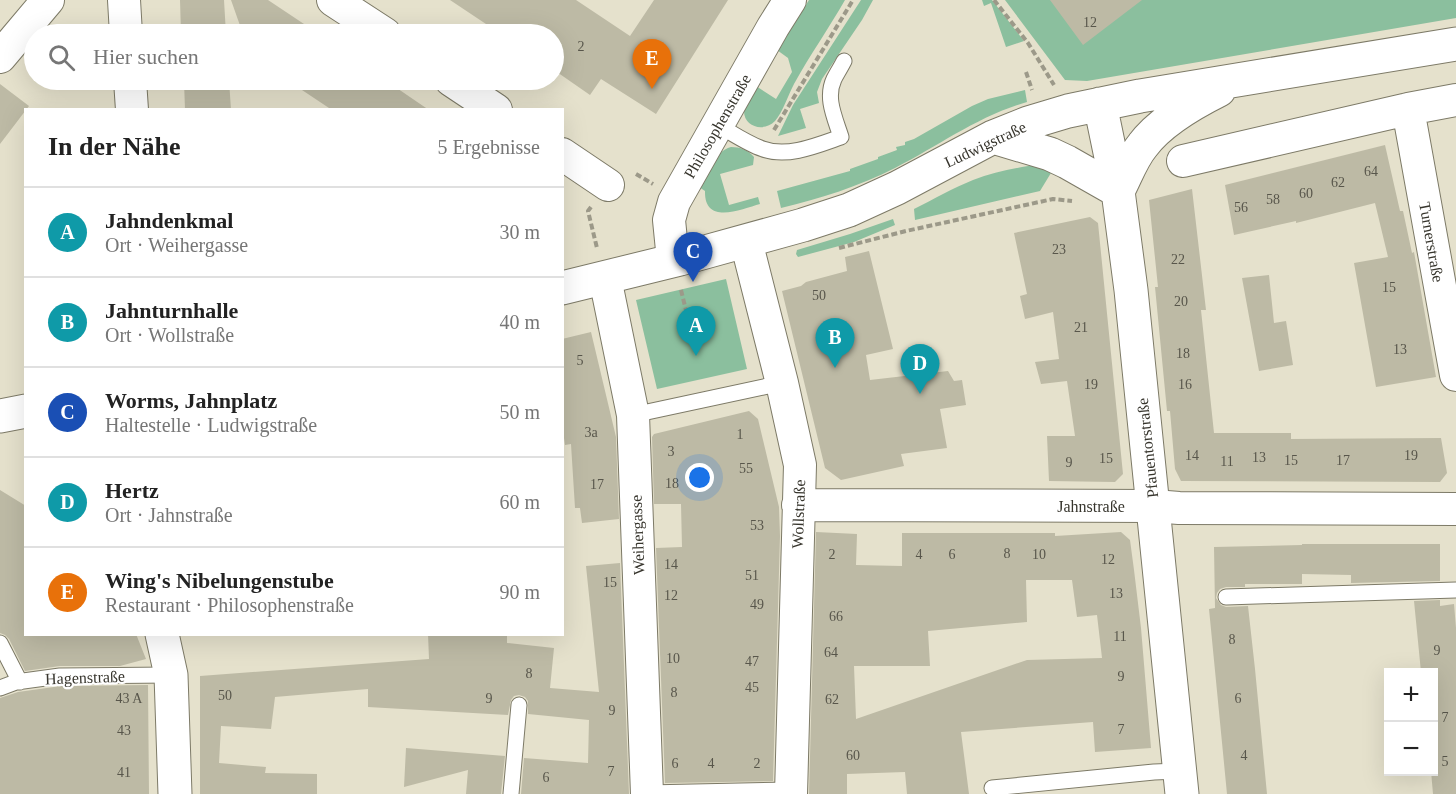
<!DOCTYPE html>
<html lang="de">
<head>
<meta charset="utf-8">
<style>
	:root { --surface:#fff; --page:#f2f2f2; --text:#222; --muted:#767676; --line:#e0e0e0; --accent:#0f766e }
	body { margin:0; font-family:"Times New Roman",serif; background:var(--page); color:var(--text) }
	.controls { position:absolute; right:18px; bottom:18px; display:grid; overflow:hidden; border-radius:0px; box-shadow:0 6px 24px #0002 }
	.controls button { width:54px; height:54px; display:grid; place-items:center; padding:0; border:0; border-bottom:2px solid var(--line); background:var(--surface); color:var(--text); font:30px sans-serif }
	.you { position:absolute; left:700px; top:478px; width:21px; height:21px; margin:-15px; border:4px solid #fff; border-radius:50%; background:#1a73e8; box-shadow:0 0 0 9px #1a73e833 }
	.badge { display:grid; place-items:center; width:39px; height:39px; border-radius:50%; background:var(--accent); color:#fff; font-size:20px; font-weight:700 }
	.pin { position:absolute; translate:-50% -50px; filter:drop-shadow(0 2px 3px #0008) }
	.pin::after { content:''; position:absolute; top:32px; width:21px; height:18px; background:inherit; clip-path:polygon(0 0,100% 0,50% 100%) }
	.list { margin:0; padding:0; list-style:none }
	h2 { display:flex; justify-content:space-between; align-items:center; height:78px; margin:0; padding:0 24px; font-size:26px }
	h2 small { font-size:20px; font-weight:400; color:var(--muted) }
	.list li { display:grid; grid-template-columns:39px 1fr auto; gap:18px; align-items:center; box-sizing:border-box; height:90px; padding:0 24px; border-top:2px solid var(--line) }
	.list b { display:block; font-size:22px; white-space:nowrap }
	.list p { margin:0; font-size:20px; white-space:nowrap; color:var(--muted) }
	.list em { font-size:20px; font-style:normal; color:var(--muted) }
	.icon { flex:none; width:33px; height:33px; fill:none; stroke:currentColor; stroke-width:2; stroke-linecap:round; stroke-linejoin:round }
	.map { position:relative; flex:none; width:1456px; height:794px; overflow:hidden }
	.search { position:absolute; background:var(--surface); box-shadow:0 6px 24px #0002; left:24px; top:24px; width:540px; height:66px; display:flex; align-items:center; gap:15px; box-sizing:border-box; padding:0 21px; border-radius:33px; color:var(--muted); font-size:22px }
	.panel { position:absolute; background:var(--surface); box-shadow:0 6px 24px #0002; left:24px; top:108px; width:540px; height:528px; border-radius:0px }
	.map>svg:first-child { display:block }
	.green { fill:#8bbf9e }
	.building { fill:#bdbaa5; fill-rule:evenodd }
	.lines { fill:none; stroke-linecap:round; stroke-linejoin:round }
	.lane-casing { stroke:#7d7a67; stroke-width:17 }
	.street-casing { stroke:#7d7a67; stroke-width:34 }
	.secondary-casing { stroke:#7d7a67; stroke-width:35 }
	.path { stroke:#9c9989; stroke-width:4; stroke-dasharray:6 3; stroke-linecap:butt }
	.lane { stroke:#fff; stroke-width:15 }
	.street { stroke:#fff; stroke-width:32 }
	.secondary { stroke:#fff; stroke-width:33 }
	.labels { text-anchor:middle; stroke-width:4.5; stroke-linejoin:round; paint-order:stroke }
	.number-label { font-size:14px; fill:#58564b }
	.street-label { font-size:16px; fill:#37352d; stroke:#fff }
</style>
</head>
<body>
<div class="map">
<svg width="1456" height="794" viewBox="0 0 1456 794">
	<rect width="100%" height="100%" fill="#e5e1cc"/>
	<path class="green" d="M809,0H845C829,28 810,55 794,84C788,95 783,112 775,121C765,132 744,128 744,111C744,103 752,94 756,86L776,99L792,72L788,58L777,50Z
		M861,0H873L862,20L822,79L817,92L819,103L800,109L806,128L778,136L793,105Z
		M982,0H992L1024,41L1006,47L991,3L984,6Z
		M1005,0H1456V18L1087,81L1065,80Z
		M1025,90L1027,102C978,116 940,145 895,168C858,187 821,198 781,208L777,191L850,171V169L878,159V157L897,150L896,147L905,145V142L914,139L972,106L988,99Z
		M731,147C740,147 748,150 754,157L753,165L720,174L729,205L758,197L760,204C742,209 704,226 705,191L699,187C707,173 714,152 731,147Z
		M1028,166H1042L1054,168L1040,191L915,220L914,209C934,199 953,188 973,180C991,173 1010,169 1028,166Z
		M893,219L895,225L854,242L798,257L796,254L797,250L850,234Z
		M726,279L747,369L657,389L636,300Z"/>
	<path class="building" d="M180,0H224L226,34H181Z
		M231,0H268L319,34H243Z
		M450,0H576L630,36L654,0H728L656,114L601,79L590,95L554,70V34H501Z
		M1050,0H1142L1083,45Z
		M229,80L231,110H185L184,81Z
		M287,80H385L429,110H332Z
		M0,84L29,106L0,144Z
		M1385,145L1400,211H1403L1412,253L1414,252L1436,377L1376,387L1354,263L1388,257L1375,203L1296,223V221L1234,235L1225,185Z
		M1192,189L1206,310H1201L1214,433H1291V439L1441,438L1447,473L1440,482L1181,481L1175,469L1170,411H1167L1155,287H1158L1149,200Z
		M1090,217L1098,223L1123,474L1115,482L1049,481L1047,436H1075L1067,381L1041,384L1035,362L1059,359L1053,312L1025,319L1020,296L1027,294L1014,233Z
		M869,251L893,349L866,355L870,380L948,371L954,381L962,380L966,405L940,409L947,448L901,454L904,466L841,480L825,468L782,291L801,286L806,282L847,271L845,257Z
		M1269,275L1274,323L1286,321L1293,365L1259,371L1242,278Z
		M591,332L616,437L619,519L582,523L580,508H575L571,444L565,445L562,424V339Z
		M749,411L758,419L779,507L780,536L773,781L665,783L656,548L682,547L681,504H654L652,437L654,434Z
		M0,490L26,506V634H136L146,659L120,666H60L25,671L9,639L5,635L0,633Z
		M816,532L857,534L856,565L902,566V533H1055V536L1121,532L1130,540L1134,570L1141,628L1151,748L1095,752L1093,722L961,732L969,794H907L905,772L847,774V794H809ZM1026,580H1072L1077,617L1097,615L1102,658L1027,660L856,719L854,666H930L928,631L1027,622Z
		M1302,544H1440V581L1351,583V575L1302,574V584H1245V587H1226L1220,589L1217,593L1216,598L1221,605L1226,607L1248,606L1255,669L1267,794H1227L1209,609L1215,608L1214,547L1302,545Z
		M620,563L629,794H521L524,758L588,763L589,720L528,714V701L525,697L519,695L514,696L511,700L508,715L368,707V689L275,697L271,729L221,726L219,763L266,767L265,773L317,774V794H200V676L429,659L428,634H507V643L554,648L550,688L599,692L586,566Z
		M1440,600V606L1454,604L1456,628V794H1433L1431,771H1434V672H1421L1414,601Z
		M148,685L149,794H0V698L18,692L61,686Z
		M406,748L505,756L501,794H466L468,770L404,787Z"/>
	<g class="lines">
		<defs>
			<path id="lane" d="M718,125C732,133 748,144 763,149C788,158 818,145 841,137C835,118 825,98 834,79C837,73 841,67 844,61
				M633,415L782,383
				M1226,597L1456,590
				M0,643L20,682
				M0,688L16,682L60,676L171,675
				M992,788L1154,772L1179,771
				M647,793L791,790
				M511,794L519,705"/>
			<path id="street" d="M124,0L126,34
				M333,0L385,34
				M0,57L48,0
				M130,80L132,110
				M451,80L496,110
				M1408,109L1456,375
				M562,154L608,185
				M1183,161L1408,109L1456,100
				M746,241L782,383L800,465L791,794
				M673,260L669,220L674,202L773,27L790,0
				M605,278L633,415L647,794
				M798,505L1154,506L1179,508L1456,509"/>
			<path id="secondary" d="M1100,104L1118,191L1131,290L1182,794
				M993,137L1050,154L1067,162L1118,191
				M1118,191C1126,176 1132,158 1143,145C1161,121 1193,103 1219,90
				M562,288L680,259L803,225L849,210L897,188L993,137L1028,123L1068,111L1140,96L1456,44
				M0,416L26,411
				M162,634L171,675L175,794"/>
		</defs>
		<use href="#lane" class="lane-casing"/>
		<use href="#street" class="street-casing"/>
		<use href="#secondary" class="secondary-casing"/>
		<path class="path" d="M994,0L1028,43L1054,85
			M1026,72L1032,90
			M774,130L853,0
			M636,174L653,184
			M591,207L588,211L597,248
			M839,248L906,231L1053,199L1072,201
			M681,290L694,343"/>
		<use href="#lane" class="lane"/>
		<use href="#street" class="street"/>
		<use href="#secondary" class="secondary"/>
	</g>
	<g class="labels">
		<g class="number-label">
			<text x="1090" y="27">12</text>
			<text x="581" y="51">2</text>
			<text x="1371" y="176">64</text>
			<text x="1338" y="187">62</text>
			<text x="1306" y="198">60</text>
			<text x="1273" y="204">58</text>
			<text x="1241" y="212">56</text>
			<text x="1059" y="254">23</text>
			<text x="1178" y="264">22</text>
			<text x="1389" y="292">15</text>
			<text x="819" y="300">50</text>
			<text x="1181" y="306">20</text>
			<text x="1081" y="332">21</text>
			<text x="1400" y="354">13</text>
			<text x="1183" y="358">18</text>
			<text x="580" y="365">5</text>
			<text x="1091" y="389">19</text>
			<text x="1185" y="389">16</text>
			<text x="591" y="437">3a</text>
			<text x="740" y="439">1</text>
			<text x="671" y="456">3</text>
			<text x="1192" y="460">14</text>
			<text x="1411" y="460">19</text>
			<text x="1259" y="462">13</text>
			<text x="1106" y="463">15</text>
			<text x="1291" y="465">15</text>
			<text x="1343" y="465">17</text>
			<text x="1227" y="466">11</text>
			<text x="1069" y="467">9</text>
			<text x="746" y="473">55</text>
			<text x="672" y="488">18</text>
			<text x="597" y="489">17</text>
			<text x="757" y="530">53</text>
			<text x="1007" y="558">8</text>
			<text x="832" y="559">2</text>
			<text x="919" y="559">4</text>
			<text x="952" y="559">6</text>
			<text x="1039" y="559">10</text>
			<text x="1108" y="564">12</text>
			<text x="671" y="569">14</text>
			<text x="752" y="580">51</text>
			<text x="610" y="587">15</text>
			<text x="1116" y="598">13</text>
			<text x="671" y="600">12</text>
			<text x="757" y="609">49</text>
			<text x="836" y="621">66</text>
			<text x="1120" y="641">11</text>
			<text x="1232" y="644">8</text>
			<text x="1437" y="655">9</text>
			<text x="831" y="657">64</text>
			<text x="673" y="663">10</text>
			<text x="752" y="666">47</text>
			<text x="529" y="678">8</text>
			<text x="1121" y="681">9</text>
			<text x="752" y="692">45</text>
			<text x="674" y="697">8</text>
			<text x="225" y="700">50</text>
			<text x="129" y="703">43 A</text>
			<text x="489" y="703">9</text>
			<text x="1238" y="703">6</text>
			<text x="832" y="704">62</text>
			<text x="612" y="715">9</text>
			<text x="1445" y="722">7</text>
			<text x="1121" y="734">7</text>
			<text x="124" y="735">43</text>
			<text x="853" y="760">60</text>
			<text x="1244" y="760">4</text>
			<text x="1445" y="766">5</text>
			<text x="675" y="768">6</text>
			<text x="711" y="768">4</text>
			<text x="757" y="768">2</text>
			<text x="611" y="776">7</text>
			<text x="124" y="777">41</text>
			<text x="546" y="782">6</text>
		</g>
		<g class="street-label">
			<text transform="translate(717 126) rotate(-60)" y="6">Philosophenstraße</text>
			<text transform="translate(985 144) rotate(-25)" y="6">Ludwigstraße</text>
			<text transform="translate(1432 242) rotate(80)" y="6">Turnerstraße</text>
			<text transform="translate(1147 448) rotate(-96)" y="6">Pfauentorstraße</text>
			<text x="1091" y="512">Jahnstraße</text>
			<text transform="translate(798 514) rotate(-88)" y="6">Wollstraße</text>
			<text transform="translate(637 535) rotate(-92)" y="6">Weihergasse</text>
			<text transform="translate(85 677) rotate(-2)" y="6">Hagenstraße</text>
		</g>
	</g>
</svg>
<div class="controls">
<button>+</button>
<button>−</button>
</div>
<div class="you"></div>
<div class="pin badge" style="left:696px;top:356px;background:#0f9aa8">A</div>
<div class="pin badge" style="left:835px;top:368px;background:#0f9aa8">B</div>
<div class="pin badge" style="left:693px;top:282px;background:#1a4fb4">C</div>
<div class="pin badge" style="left:920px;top:394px;background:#0f9aa8">D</div>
<div class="pin badge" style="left:652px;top:89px;background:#e8710a">E</div>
<div class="search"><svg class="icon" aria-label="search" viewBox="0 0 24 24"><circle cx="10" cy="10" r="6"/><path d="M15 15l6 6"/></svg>Hier suchen</div>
<section class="panel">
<h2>In der Nähe<small>5 Ergebnisse</small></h2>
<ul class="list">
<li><span class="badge" style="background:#0f9aa8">A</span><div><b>Jahndenkmal</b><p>Ort · Weihergasse</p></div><em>30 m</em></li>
<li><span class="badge" style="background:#0f9aa8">B</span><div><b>Jahnturnhalle</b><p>Ort · Wollstraße</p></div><em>40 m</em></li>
<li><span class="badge" style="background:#1a4fb4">C</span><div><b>Worms, Jahnplatz</b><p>Haltestelle · Ludwigstraße</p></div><em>50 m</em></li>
<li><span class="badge" style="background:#0f9aa8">D</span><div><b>Hertz</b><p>Ort · Jahnstraße</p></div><em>60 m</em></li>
<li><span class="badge" style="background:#e8710a">E</span><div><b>Wing's Nibelungenstube</b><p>Restaurant · Philosophenstraße</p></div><em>90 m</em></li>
</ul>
</section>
</div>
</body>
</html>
